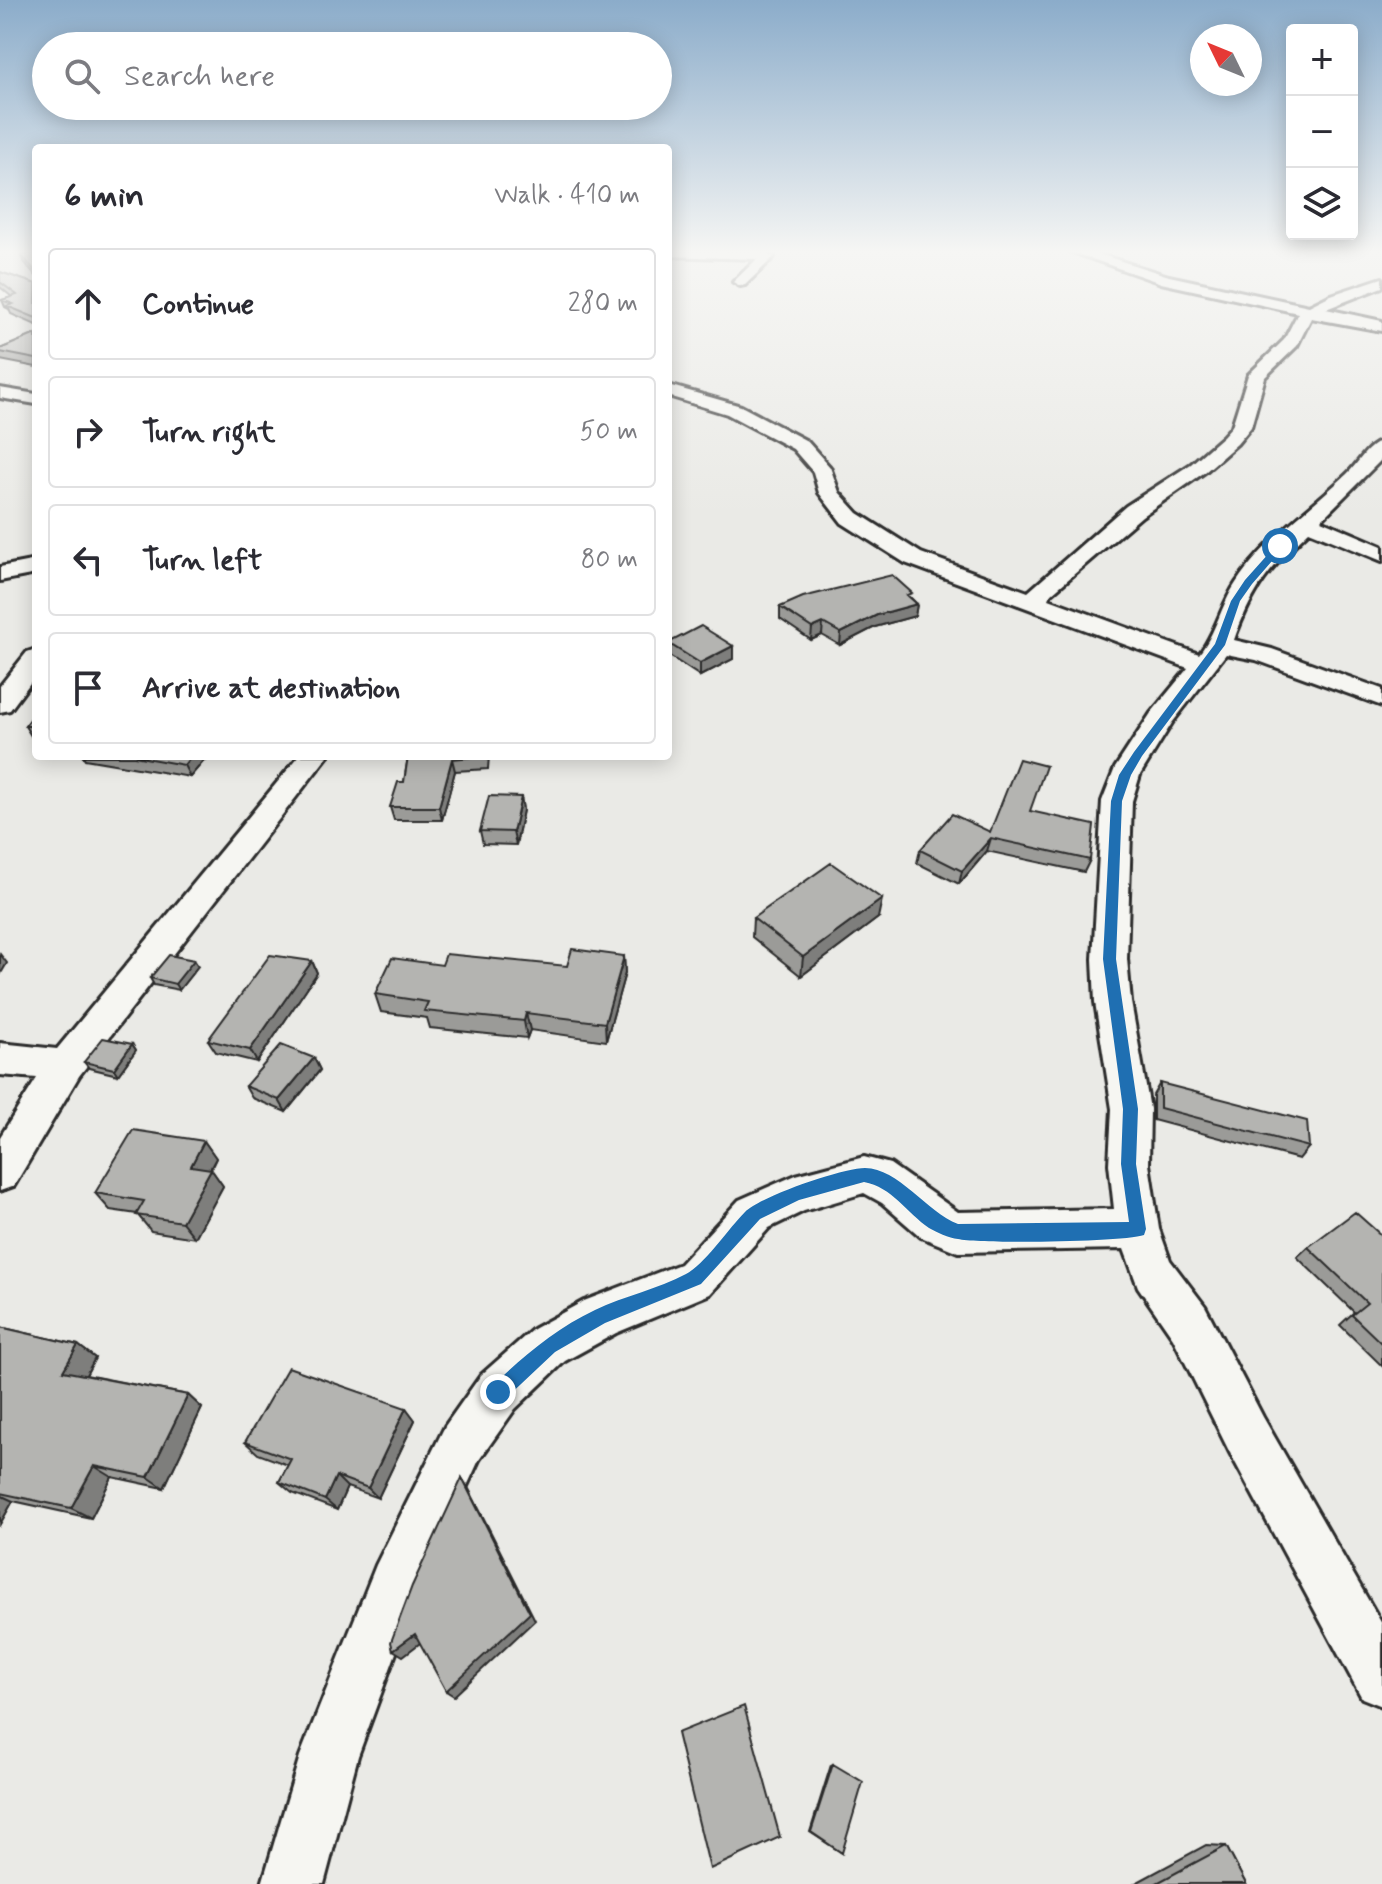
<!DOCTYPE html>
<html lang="en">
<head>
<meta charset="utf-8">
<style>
	:root { --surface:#fff; --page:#f2f2f3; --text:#2b2b33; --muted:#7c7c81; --line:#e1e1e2 }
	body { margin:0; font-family:Mynerve,sans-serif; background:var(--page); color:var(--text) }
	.controls { position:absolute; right:24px; top:24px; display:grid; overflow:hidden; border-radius:8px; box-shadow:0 4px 20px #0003 }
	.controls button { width:72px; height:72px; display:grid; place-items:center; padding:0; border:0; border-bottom:2px solid var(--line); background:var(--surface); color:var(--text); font:40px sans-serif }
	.compass { position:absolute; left:1190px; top:24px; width:72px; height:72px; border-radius:50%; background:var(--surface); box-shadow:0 4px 20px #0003; rotate:313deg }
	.stop { position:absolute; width:24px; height:24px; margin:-18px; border:6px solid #1f6fb2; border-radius:50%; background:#fff }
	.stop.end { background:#1f6fb2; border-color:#fff; box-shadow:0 2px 8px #0008 }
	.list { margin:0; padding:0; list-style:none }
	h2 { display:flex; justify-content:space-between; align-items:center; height:104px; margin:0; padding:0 32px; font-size:34px }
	h2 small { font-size:26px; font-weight:400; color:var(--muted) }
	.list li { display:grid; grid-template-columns:52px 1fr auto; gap:24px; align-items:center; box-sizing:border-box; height:112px; margin:0 16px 16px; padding:0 16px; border:2px solid var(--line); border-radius:8px }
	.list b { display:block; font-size:30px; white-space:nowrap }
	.list em { font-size:26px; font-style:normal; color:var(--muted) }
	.icon { flex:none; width:44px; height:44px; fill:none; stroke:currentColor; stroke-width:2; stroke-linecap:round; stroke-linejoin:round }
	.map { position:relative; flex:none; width:1382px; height:1884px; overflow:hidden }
	.search { position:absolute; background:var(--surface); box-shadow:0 4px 20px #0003; left:32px; top:32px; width:640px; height:88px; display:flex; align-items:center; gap:20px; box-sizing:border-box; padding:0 28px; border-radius:44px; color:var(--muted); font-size:30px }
	.panel { position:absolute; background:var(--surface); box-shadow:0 4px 20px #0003; left:32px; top:144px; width:640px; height:616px; border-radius:8px }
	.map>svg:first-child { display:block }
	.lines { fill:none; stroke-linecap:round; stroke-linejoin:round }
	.street-casing { stroke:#2b2b2b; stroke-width:6 }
	.street { fill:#f6f6f2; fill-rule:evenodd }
	.wall { fill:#9b9b98; stroke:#2b2b2b; stroke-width:2 }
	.shaded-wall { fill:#7e7e7c; stroke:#2b2b2b; stroke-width:2 }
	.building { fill:#b4b4b1; stroke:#2b2b2b; stroke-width:2 }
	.route { fill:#1f6fb2 }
</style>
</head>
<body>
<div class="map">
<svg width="1382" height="1884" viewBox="0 0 1382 1884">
	<rect width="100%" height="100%" fill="#eaeae6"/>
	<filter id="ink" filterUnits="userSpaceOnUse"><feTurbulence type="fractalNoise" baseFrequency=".0125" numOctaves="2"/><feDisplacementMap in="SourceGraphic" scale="16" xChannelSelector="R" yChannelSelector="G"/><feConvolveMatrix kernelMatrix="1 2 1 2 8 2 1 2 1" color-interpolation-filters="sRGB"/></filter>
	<g filter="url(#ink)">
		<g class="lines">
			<defs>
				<path id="street" d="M668,251H759L774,257L745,285L740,286L733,282L757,259L668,256Z
					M1069,251H1089L1169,276L1309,306L1331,295L1382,278V287L1326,309L1382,321V331L1311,318L1297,346L1265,377L1251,427L1237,444L1205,472L1142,516L1051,594L1049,599L1199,654C1216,633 1221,605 1236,583C1264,540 1310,509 1347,474C1358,464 1367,445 1382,441V459L1321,520L1382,546V561L1309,531C1269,569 1253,588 1234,640L1272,649L1382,689V706L1256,660L1226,654L1172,723L1140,775L1132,801L1127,959L1131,1002L1150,1109L1149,1164L1159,1229L1170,1260L1205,1306L1263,1417L1382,1624V1706L1362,1698L1229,1451L1173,1338L1138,1287L1124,1249L958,1252L921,1237L882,1203L864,1193L804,1211L769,1228L710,1294L616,1333L565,1361L515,1409L479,1460L418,1593L358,1756L324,1884H262L300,1756L376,1565L445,1426L481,1375L533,1329L584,1301L680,1264L739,1200L796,1175L864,1157L890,1164L958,1212L1114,1209L1109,1164L1112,1109L1095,1002L1093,959L1102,801L1115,768L1151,713L1188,668L905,563L842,523L819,493L813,472L793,449L727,414L668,396V385L741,406L807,441L830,467L839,492L858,513L921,553L1028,592L1126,506L1191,464L1223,436L1232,426L1248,375L1284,340L1298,313L1161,283Z
					M0,388L36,394V404L0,398Z
					M36,560V574L0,581V567Z
					M36,649V675L10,710L0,712V686L27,652Z
					M299,756H328L79,1076L14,1186L0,1191V1137L37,1078L0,1075V1043L57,1049Z"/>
			</defs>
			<use href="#street" class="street-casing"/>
			<use href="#street" class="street"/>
		</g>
		<path class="wall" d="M36,252V276L24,262L21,255Z
			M0,272L36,284V325L11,314L9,309L5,307L2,300L12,297L0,287Z
			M36,334V367L0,360V349Z
			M911,598L917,604L915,616L875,627L840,645L822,635L811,640L780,619V607Z
			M668,643L733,646V659L700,676L668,655Z
			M36,712V739H33L25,726Z
			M83,756H208L190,777L85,759Z
			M408,756H489L488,769L455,771L442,820H394L390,807L404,782Z
			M521,797L523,810L516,845L483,844L480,831Z
			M1030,811L1090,860L1084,872L987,851L959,884L917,863L920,850L990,832Z
			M753,918H878L801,976L752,937Z
			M624,956L625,973L606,1041L530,1030L527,1038L430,1028L427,1018L381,1012L375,994L567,966Z
			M194,960L198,966L179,990L154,985L150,978Z
			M312,961L317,973L257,1062L216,1052L208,1040Z
			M132,1044L136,1050L118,1075L89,1068L84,1062Z
			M314,1058L320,1070L286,1112L252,1098L245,1086Z
			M1160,1083L1309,1147L1299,1159L1153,1120V1095Z
			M204,1141L216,1158L211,1169L223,1186L195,1238L151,1231L137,1214L110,1210L95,1193Z
			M1382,1236V1366L1340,1325L1354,1312L1297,1257L1308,1247Z
			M0,1327L78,1345L95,1358L86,1375L188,1395L202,1408L164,1488L112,1477L91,1518L13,1501L0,1524Z
			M406,1408L415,1420L378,1498L347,1487L337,1510L292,1493L279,1482L288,1465L258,1454L245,1442Z
			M833,1764L842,1853L810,1832L831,1765Z
			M1206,1845L1226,1846L1246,1884H1134Z"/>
		<path class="shaded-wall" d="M917,604L915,616L875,627L840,645L841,633L877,615Z
			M823,623L822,635L811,640L812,628Z
			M733,646V659L700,676V663Z
			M191,756H208L190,777L184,765Z
			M452,759L455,771L442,820L439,807Z
			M521,797L523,810L516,845L513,832Z
			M991,838L987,851L959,884L962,871Z
			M882,899L878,918L801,976L803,957Z
			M0,954L7,963L0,975Z
			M624,956L625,973L606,1041L605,1023Z
			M194,960L198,966L179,990L175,984Z
			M312,961L317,973L257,1062L250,1050Z
			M526,1013L530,1030L527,1038L524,1021Z
			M132,1044L136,1050L118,1075L114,1069Z
			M314,1058L320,1070L286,1112L279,1100Z
			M204,1141L216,1158L203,1182L191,1166Z
			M211,1169L223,1186L195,1238L182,1222Z
			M78,1345L95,1358L81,1384L63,1371Z
			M188,1395L202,1408L164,1488L148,1477Z
			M406,1408L415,1420L378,1498L368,1488Z
			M94,1466L112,1477L91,1518L71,1508Z
			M336,1476L347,1487L337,1510L325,1500Z
			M462,1478L469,1489L535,1620L454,1696L446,1691Z
			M0,1495L13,1501L0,1524Z
			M415,1634L424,1640L403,1656L393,1650Z"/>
		<path class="building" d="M36,252V272L21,255Z
			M0,272L36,284V318L7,306L13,304L2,300L17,295L0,282Z
			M36,334V359L0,352V349Z
			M892,575L912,593L907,595L917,604L877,615L841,633L823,623L812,628L780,607L803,597Z
			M701,626L733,646L700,663L668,643Z
			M36,712V726H25Z
			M134,756H191L184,765Z
			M408,756H483L452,759L439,807H390L398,782H404Z
			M1019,759L1046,766L1030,811L1094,825L1090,860L991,838L962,871L920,850L952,814L990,832Z
			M489,796L521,797L513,832L480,831Z
			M831,863L882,899L803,957L753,918Z
			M572,949L624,956L605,1023L526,1013L524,1021L424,1011L428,1002L375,994L392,958L442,965L446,954L567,966Z
			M169,955L194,960L175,984L150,978Z
			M270,955L312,961L250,1050L208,1040Z
			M103,1038L132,1044L114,1069L84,1062Z
			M281,1045L314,1058L279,1100L245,1086Z
			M1160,1083L1307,1121L1309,1147L1160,1108Z
			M133,1130L204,1141L191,1166L211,1169L182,1222L136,1215L144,1201L95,1193Z
			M1355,1212L1382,1236V1344L1352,1315L1367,1303L1308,1247Z
			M0,1327L78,1345L63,1371L188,1395L148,1477L94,1466L71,1508L0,1493Z
			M288,1367L406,1408L368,1488L336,1476L325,1500L279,1482L291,1459L245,1442Z
			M462,1478L530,1613L446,1691L415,1634L393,1650L391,1642L412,1586Z
			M744,1706L780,1837L710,1869L677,1733Z
			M833,1764L863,1782L842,1853L811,1832Z
			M1226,1846L1246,1884H1155Z"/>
	</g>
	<linearGradient id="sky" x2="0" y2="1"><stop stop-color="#8bacca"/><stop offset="0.49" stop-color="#f6f6f4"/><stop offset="1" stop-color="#f6f6f4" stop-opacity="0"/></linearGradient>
	<rect width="1382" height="514" fill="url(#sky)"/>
	<path class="route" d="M1277,544L1285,546L1252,584L1240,601L1225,645L1142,756L1131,775L1122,801L1116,959L1138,1109L1136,1164L1146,1229L1144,1235C1124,1242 981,1244 958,1239C949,1238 936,1232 929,1228C907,1213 892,1187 864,1182L799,1200L760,1219L701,1284L605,1323L555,1352L505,1399L498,1401L492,1399L489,1392L492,1386C524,1356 555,1329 595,1310C624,1296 658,1289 686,1274C706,1263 728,1229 745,1212C761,1196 843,1168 865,1168C898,1168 927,1212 958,1224L1129,1222L1121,1164L1123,1109L1103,959L1111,801L1119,775L1134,752L1215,644L1231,601L1245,580Z"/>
</svg>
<div class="controls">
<button>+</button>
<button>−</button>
<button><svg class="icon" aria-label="layers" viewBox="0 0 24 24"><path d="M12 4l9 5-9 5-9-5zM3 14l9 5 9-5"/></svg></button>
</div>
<svg class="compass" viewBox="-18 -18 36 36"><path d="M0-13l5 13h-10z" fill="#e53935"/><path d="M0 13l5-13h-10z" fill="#7c7c81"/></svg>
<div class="stop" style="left:1280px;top:546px"></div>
<div class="stop end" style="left:498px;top:1392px"></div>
<div class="search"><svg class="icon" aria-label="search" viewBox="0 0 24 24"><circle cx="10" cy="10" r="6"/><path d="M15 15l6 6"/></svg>Search here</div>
<section class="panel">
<h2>6 min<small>Walk · 410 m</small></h2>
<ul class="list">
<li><svg class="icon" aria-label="ahead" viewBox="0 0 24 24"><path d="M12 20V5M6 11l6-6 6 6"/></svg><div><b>Continue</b></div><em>280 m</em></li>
<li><svg class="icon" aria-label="right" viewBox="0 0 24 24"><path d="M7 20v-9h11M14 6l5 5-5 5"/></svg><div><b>Turn right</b></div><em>50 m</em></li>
<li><svg class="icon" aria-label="left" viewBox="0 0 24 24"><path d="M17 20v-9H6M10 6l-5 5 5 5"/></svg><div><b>Turn left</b></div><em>80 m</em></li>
<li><svg class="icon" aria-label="arrive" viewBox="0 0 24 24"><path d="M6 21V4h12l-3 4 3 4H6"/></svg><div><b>Arrive at destination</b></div></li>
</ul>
</section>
</div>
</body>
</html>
